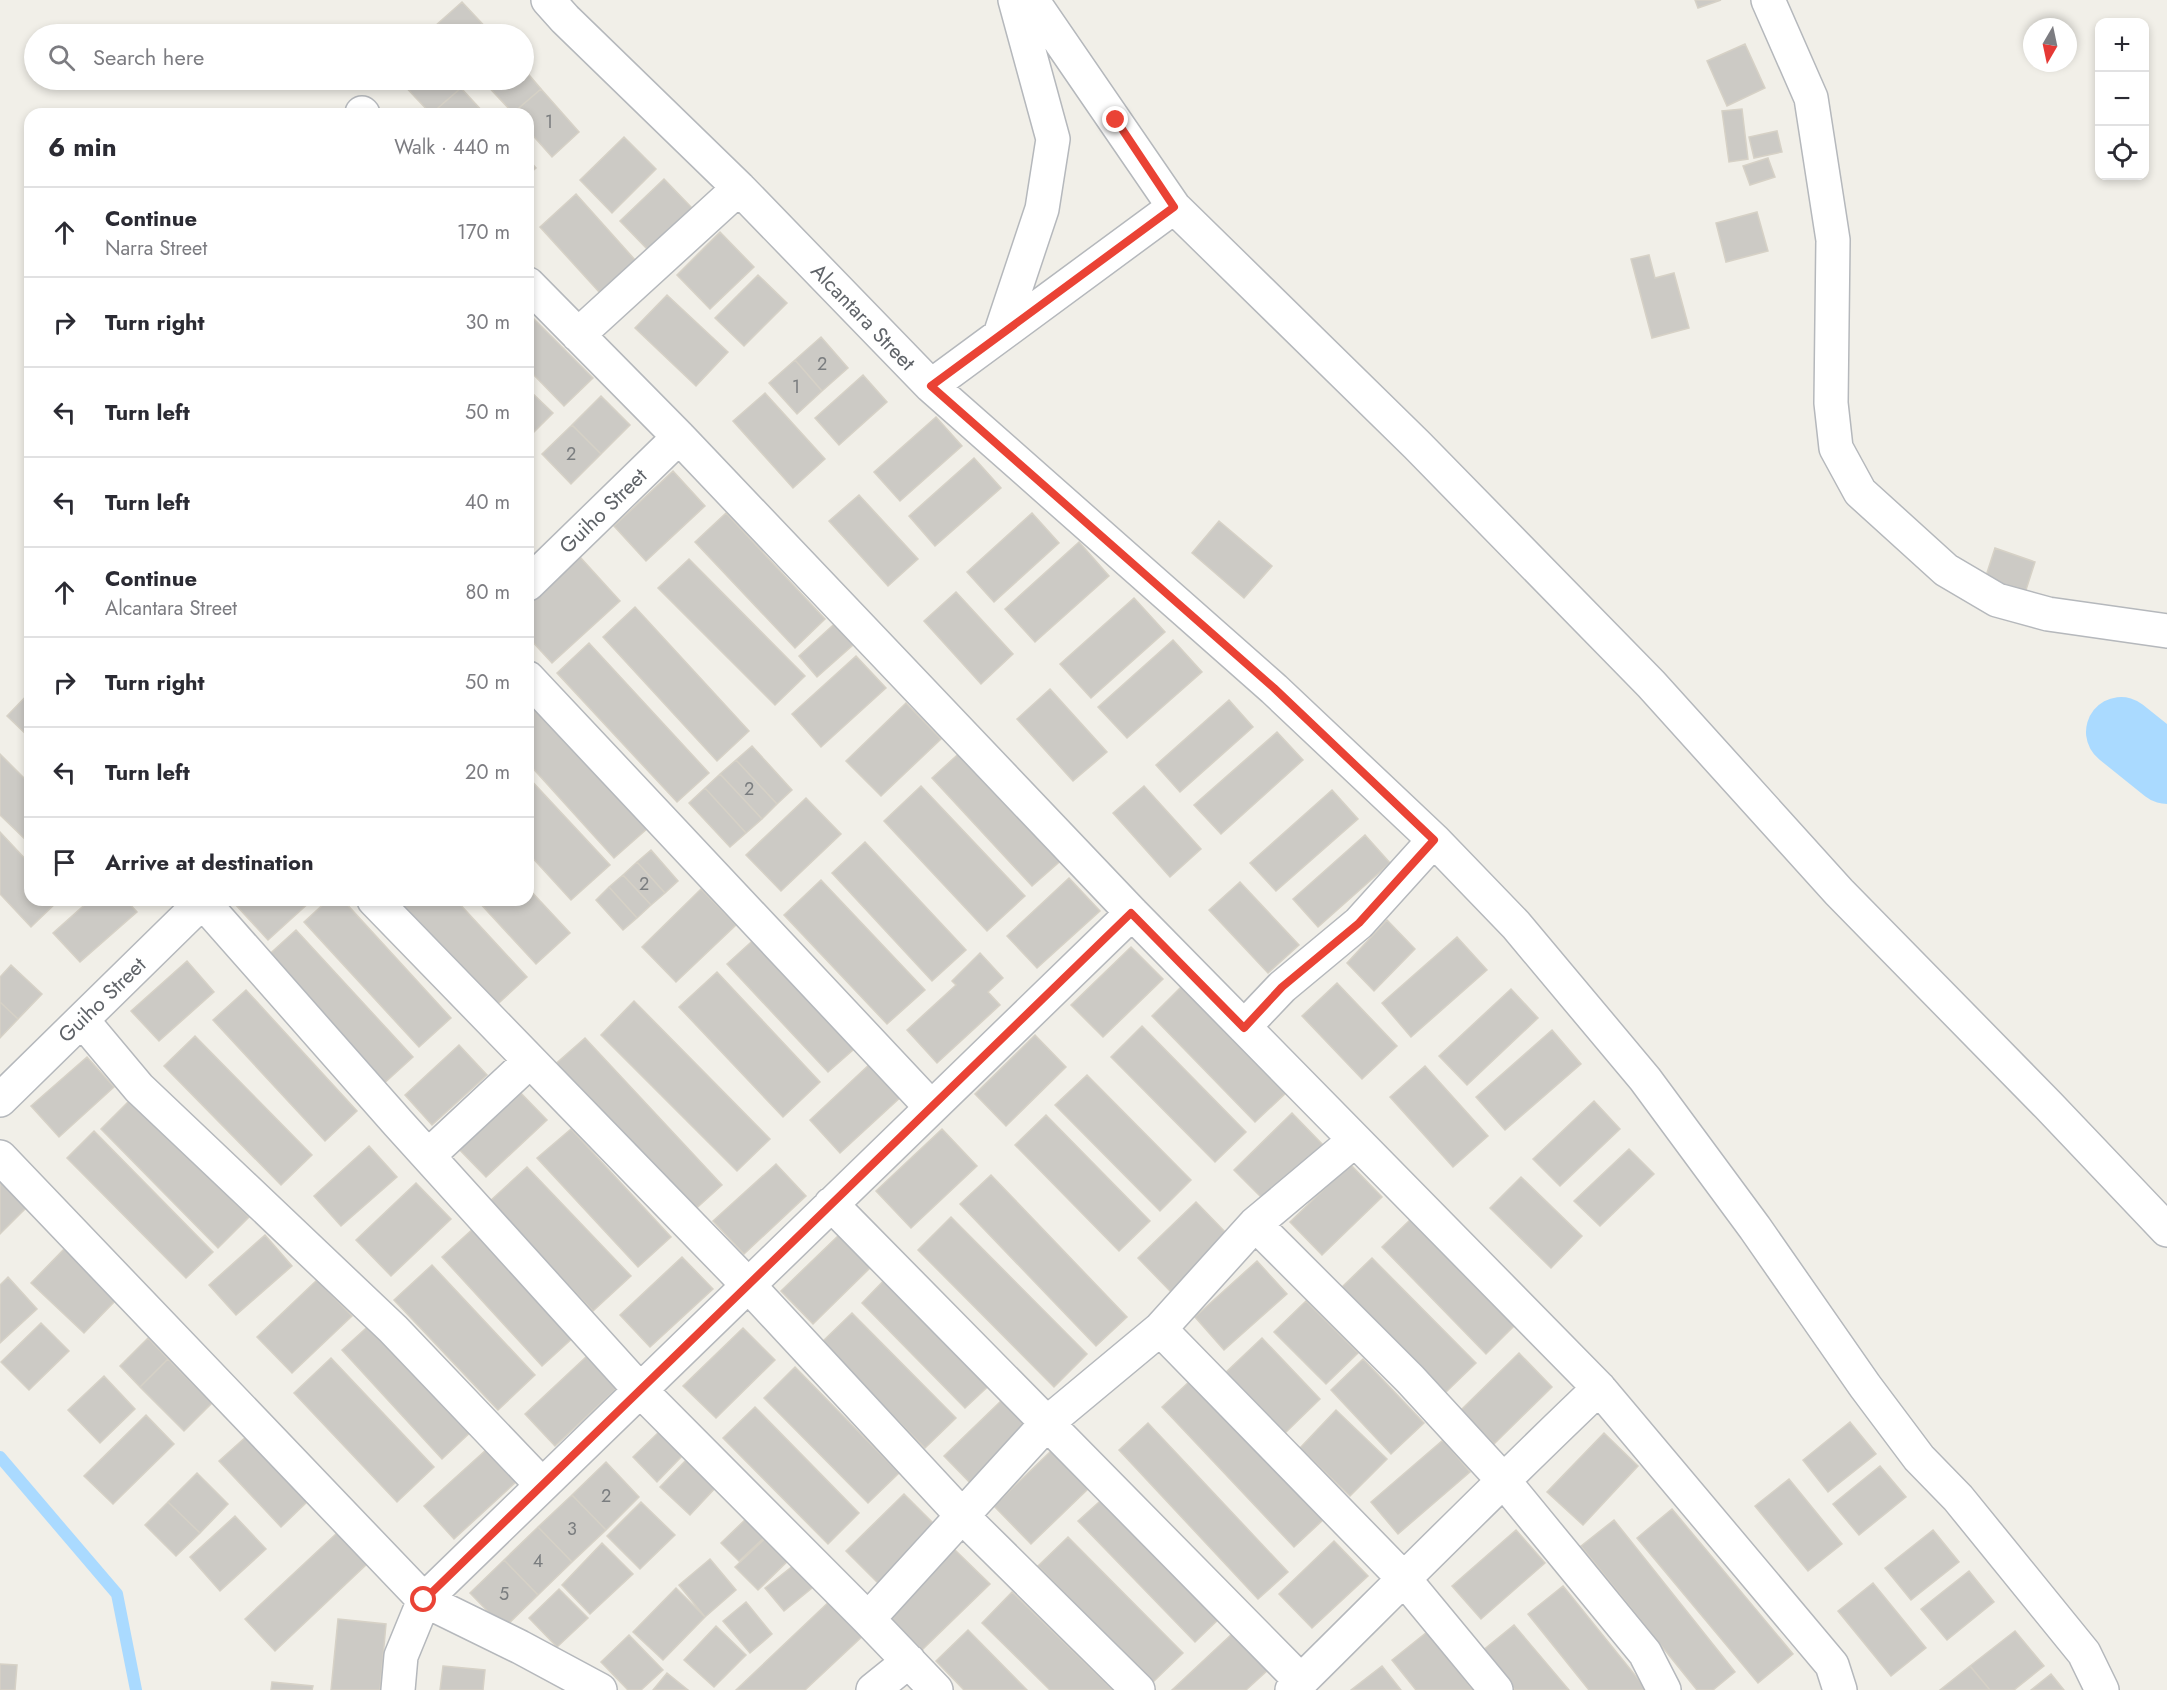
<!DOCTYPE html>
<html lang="en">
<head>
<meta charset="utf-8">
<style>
	:root { --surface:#fff; --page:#f2f2f3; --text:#2b2b33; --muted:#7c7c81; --line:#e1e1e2 }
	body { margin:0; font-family:Jost,sans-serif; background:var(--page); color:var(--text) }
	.controls { position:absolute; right:18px; top:18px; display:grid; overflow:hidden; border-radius:12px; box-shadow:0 3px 9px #0003 }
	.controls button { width:54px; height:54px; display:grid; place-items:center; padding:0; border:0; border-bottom:2px solid var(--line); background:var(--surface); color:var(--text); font:30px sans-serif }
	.compass { position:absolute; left:2023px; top:18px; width:54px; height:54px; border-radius:50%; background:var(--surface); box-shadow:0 3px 9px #0003; rotate:189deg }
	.stop { position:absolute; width:18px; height:18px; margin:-14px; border:4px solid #ea4335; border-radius:50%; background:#fff }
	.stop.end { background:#ea4335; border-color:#fff; box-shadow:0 2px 6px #0008 }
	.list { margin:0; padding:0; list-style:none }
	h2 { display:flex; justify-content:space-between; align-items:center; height:78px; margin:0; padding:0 24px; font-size:26px }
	h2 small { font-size:20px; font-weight:400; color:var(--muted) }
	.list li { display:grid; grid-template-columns:39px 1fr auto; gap:18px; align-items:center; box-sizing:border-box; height:90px; padding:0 24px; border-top:2px solid var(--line) }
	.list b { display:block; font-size:22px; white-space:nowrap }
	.list p { margin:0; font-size:20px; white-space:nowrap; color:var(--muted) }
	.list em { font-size:20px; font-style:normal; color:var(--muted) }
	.icon { flex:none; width:33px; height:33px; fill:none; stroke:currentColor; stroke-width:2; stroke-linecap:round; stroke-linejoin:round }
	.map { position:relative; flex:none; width:2167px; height:1690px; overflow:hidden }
	.search { position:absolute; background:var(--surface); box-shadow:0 3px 9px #0003; left:24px; top:24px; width:510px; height:66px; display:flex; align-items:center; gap:15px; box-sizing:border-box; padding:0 21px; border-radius:33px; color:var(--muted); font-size:22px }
	.panel { position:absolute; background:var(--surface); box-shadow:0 3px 9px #0003; left:24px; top:108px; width:510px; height:798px; border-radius:18px }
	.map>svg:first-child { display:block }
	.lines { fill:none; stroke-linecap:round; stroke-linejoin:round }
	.stream { stroke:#aadaff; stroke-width:12 }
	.river { stroke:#aadaff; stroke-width:70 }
	.building { fill:#cccac5; stroke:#d6d1c6; stroke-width:1.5 }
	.minor-casing { stroke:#b5b8bc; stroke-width:36 }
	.minor { stroke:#fff; stroke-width:33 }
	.route { stroke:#ea4335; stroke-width:8 }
	.labels { text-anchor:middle; stroke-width:6; stroke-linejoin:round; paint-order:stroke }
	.number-label { font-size:18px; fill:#7a7d7f }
	.street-label { font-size:21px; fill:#5f6368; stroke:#fff }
</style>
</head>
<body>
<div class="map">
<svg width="2167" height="1690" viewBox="0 0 2167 1690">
	<rect width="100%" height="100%" fill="#f1efe8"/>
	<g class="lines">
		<path class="stream" d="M0,1457L117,1594L136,1690"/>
		<path class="river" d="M2121,732L2167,769"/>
	</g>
	<path class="building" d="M1695,0H1721L1698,8Z
		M462,2L492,34H442L435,26Z
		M1745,44L1765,88L1727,106L1707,61Z
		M524,69L541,89L513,113L482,80H524Z
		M399,80H454L461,88L431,114Z
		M461,88L485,114H431Z
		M541,89L579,132L552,157L528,130V114L513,113Z
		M1742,109L1748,159L1729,162L1722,111Z
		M1777,131L1782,152L1754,158L1749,137Z
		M624,137L656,169L612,213L580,180Z
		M1768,158L1775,177L1750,185L1743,166Z
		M528,159L536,168L528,175Z
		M664,179L692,208L648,250L620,221Z
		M576,194L636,261L600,293L540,227Z
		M1757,212L1768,251L1726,262L1716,223Z
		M720,232L754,267L710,309L677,275Z
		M1649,255L1655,278L1674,273L1689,328L1652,338L1631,259Z
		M758,275L787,303L744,346L715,318Z
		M667,295L728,352L696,386L635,328Z
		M528,313L593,378L564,406L528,369Z
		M821,337L848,368L822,391L795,360Z
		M795,360L822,391L797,414L769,383Z
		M863,375L887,402L839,445L815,418Z
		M528,389L553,413L528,438Z
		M765,393L825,459L793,488L733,421Z
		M601,396L630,425L601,454L572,425Z
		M936,417L962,446L900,501L874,472Z
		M572,425L601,454L571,484L542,454Z
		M974,458L1001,488L935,546L909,516Z
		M673,471L705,506L646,561L614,526Z
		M859,495L918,559L888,586L829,521Z
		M726,513L825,619L795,648L695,542Z
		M1032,513L1059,543L994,602L967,572Z
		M1219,521L1272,566L1244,598L1192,553Z
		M1079,542L1109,576L1035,642L1005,609Z
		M1995,548L2035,562L2024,596L1984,582Z
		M580,557L620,601L552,663L528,637V605Z
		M689,559L805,676L775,705L658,588Z
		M956,592L1013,654L981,684L924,621Z
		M1134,598L1165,632L1091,698L1060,664Z
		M635,607L749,731L717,761L603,637Z
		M842,617L861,638L817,677L799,656Z
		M1173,640L1202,672L1127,738L1098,707Z
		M589,643L709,773L677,802L557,673Z
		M856,656L886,688L821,747L792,714Z
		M1050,689L1107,752L1073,781L1017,719Z
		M30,692V738L7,716Z
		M1229,700L1253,727L1180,792L1156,765Z
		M906,703L941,739L881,796L846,761Z
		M535,705L648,828L614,858L528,763V710Z
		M1277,732L1303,760L1221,834L1194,805Z
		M752,746L792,790L777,804L736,760Z
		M965,748L1065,857L1032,886L932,778Z
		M0,754L30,784V844L0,815Z
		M736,760L777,804L762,819L720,774Z
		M720,774L762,819L746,833L705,788Z
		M528,777L610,865L571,900L528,853Z
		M921,786L1025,896L987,931L884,821Z
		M1144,786L1201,849L1170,877L1113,813Z
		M705,788L746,833L730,847L689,803Z
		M1332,790L1358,819L1276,891L1250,863Z
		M806,798L841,834L781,891L746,855Z
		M0,832L30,864V900H59L31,927L0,894Z
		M1365,835L1390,863L1318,927L1293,899Z
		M865,842L966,950L932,981L832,873Z
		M651,850L678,881L665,893L637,862Z
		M637,862L665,893L651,905L623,875Z
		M623,875L651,905L637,918L609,887Z
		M1069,878L1100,911L1037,968L1007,936Z
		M821,880L925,990L887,1024L784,915Z
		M1240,882L1299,945L1268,973L1209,910Z
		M609,887L637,918L623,930L596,900Z
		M528,888L570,933L536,964L477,900H528Z
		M701,889L736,925L676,982L642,947Z
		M90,900H126L137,912L80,962L53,933Z
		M237,900H312L268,940L234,903Z
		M328,900H343L451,1018L419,1047L304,922Z
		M385,900H456L527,977L489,1012Z
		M1387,920L1415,949L1374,991L1347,963Z
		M296,930L413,1057L380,1087L263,960Z
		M760,934L861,1043L828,1072L727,964Z
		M1457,937L1487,970L1411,1037L1382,1003Z
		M1131,947L1163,979L1103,1037L1071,1005Z
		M980,953L1003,978L988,992L1000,1005L937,1063L907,1030L956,985L952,981Z
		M187,961L214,992L159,1041L131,1011Z
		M11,965L42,994L18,1019L0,1002V977Z
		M717,972L820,1082L783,1117L679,1007Z
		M1337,983L1397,1046L1362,1079L1302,1016Z
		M1182,986L1287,1092L1255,1122L1152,1016Z
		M1511,989L1538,1018L1467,1085L1439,1056Z
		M246,990L357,1111L325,1141L213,1020Z
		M634,1001L770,1139L737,1171L601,1035Z
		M0,1002L18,1019L0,1038Z
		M1142,1026L1246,1132L1215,1162L1111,1057Z
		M1552,1030L1581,1064L1505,1130L1476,1097Z
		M1035,1035L1066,1067L1006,1126L975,1094Z
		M195,1036L312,1155L281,1185L164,1066Z
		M585,1038L722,1185L690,1214L552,1067Z
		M459,1045L487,1075L432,1125L405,1095Z
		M87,1057L114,1087L59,1137L31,1106Z
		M872,1062L903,1095L840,1153L810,1120Z
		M1425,1066L1488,1136L1453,1167L1390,1097Z
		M1087,1075L1191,1180L1160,1211L1055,1105Z
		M512,1084L547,1120L486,1177L452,1142Z
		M132,1098L249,1217L218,1248L101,1129Z
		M1594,1101L1620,1129L1560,1186L1533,1159Z
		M1292,1113L1325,1147L1267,1203L1234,1170Z
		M1046,1115L1150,1221L1119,1251L1015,1145Z
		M571,1129L671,1237L638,1267L537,1158Z
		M942,1129L977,1166L911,1228L876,1191Z
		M94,1131L213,1252L186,1278L67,1158Z
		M369,1146L397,1177L341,1226L314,1196Z
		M1629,1149L1654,1174L1600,1226L1574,1201Z
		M776,1164L806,1196L744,1254L713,1221Z
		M1350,1164L1382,1197L1322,1255L1290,1222Z
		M527,1167L631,1276L593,1311L489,1202Z
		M0,1169L32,1202L0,1234Z
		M991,1175L1127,1317L1096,1346L960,1204Z
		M1521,1177L1582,1236L1551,1268L1490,1208Z
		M416,1183L451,1219L391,1276L356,1240Z
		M1196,1202L1229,1236L1171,1292L1138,1258Z
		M951,1217L1087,1354L1054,1387L918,1250Z
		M1413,1217L1517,1323L1486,1354L1382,1247Z
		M475,1227L576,1335L542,1366L442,1257Z
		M841,1233L873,1265L813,1324L781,1291Z
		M265,1235L292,1266L236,1315L209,1285Z
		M65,1248L117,1299L84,1333L31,1283Z
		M682,1257L713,1289L650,1347L620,1315Z
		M1372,1258L1476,1363L1445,1393L1341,1288Z
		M1257,1261L1287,1294L1224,1350L1195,1317Z
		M432,1265L535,1375L498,1410L394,1300Z
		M892,1272L997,1378L965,1408L862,1303Z
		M8,1277L37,1309L0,1343V1285Z
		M317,1280L352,1316L292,1373L257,1337Z
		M1306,1301L1358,1353L1326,1384L1274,1332Z
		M852,1313L956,1418L925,1448L821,1343Z
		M375,1320L475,1428L442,1459L342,1350Z
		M41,1323L69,1351L29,1390L1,1362Z
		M743,1328L775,1360L716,1418L683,1386Z
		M148,1338L168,1359L140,1387L120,1366Z
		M1262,1338L1320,1399L1282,1436L1223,1375Z
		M1519,1353L1552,1387L1494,1444L1461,1410Z
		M587,1356L617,1388L555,1446L525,1414Z
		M331,1358L434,1467L397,1502L294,1393Z
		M168,1359L212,1403L184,1431L140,1387Z
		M1363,1359L1424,1423L1391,1454L1331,1390Z
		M795,1367L899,1473L868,1503L764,1398Z
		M104,1376L135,1409L100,1443L68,1410Z
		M1191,1380L1324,1519L1294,1547L1162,1407Z
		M1002,1400L1036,1433L977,1490L944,1456Z
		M755,1407L859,1513L828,1544L723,1438Z
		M1336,1410L1387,1459L1350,1496L1300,1448Z
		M146,1415L174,1444L113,1504L84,1476Z
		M1850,1422L1876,1454L1828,1492L1803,1460Z
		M1148,1423L1288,1572L1258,1599L1119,1450Z
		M660,1431L684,1454L657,1482L633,1457Z
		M1604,1433L1638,1466L1583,1525L1547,1492Z
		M248,1435L309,1500L281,1527L219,1461Z
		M1443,1440L1470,1472L1398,1534L1371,1502Z
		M487,1449L517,1481L454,1539L424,1506Z
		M1052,1450L1089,1488L1031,1544L994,1506Z
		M688,1458L718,1485L690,1515L660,1487Z
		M606,1462L639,1497L606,1530L572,1495Z
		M1880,1466L1906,1497L1859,1535L1833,1504Z
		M197,1473L228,1504L200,1533L168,1502Z
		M1789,1479L1842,1544L1808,1571L1755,1506Z
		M904,1494L938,1528L880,1585L846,1551Z
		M1108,1494L1224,1614L1195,1642L1078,1521Z
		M572,1495L606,1530L572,1562L538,1527Z
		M168,1502L200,1533L176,1556L145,1525Z
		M641,1502L675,1535L640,1569L607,1536Z
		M1672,1509L1793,1654L1758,1683L1637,1538Z
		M750,1515L768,1534L739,1561L721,1543Z
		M235,1516L266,1549L220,1591L190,1557Z
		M1614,1520L1735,1672L1713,1690H1697L1581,1546Z
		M538,1527L572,1562L538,1595L504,1560Z
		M774,1530L796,1553L758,1590L735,1567Z
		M1516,1530L1545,1563L1481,1619L1452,1586Z
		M1933,1530L1959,1562L1911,1600L1885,1568Z
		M337,1533L367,1564L275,1651L245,1619Z
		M1068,1537L1183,1653L1152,1683L1038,1566Z
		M1334,1541L1368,1576L1312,1628L1279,1594Z
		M602,1543L633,1574L590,1614L562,1585Z
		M954,1549L990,1584L922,1650L887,1615Z
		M710,1559L736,1590L705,1617L679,1585Z
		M504,1560L538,1595L504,1628L470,1593Z
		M799,1561L817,1584L784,1611L765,1588Z
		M1969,1571L1994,1602L1947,1640L1921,1609Z
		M1873,1583L1926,1648L1891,1676L1838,1611Z
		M1563,1586L1647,1690H1589L1528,1614Z
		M676,1588L705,1617L663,1660L633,1632Z
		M559,1589L588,1618L557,1647L529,1618Z
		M1012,1592L1113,1690H1050L982,1623Z
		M834,1597L867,1632L805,1690H736Z
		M746,1602L772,1634L750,1653L723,1621Z
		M338,1619L386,1624L380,1690H331Z
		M1514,1625L1569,1690H1515L1482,1651Z
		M716,1626L746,1655L714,1687L684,1660Z
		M968,1630L1027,1690H964L936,1661Z
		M2015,1631L2044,1666L2014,1690H1990L1970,1666Z
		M1234,1632L1268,1670L1246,1690H1172Z
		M1427,1632L1473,1690H1416L1392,1660Z
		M629,1635L663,1670L641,1690H628L601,1662Z
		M0,1664L17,1665L15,1690H0Z
		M443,1666L485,1670L483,1690H440Z
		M1382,1666L1401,1690H1351Z
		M1970,1666L1990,1690H1940Z
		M667,1673L688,1690H653Z
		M2051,1674L2064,1690H2031Z
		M272,1682L313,1686L312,1690H271Z"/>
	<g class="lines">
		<defs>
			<path id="minor" d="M548,0L565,19L739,188L931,386L1274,689L1434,840L1516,925L1645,1079L1755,1228L1865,1386L1919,1458L1958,1498L2084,1653L2102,1690
				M1032,0L1174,207L1417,445L1651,684L1839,892L2048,1105L2167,1230
				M1768,0L1811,98L1833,240L1831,403L1836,448L1860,492L1946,570L1997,600L2048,614L2167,631
				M362,113L363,114
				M528,284L679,437L1132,913L1599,1388L1832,1665L1840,1690
				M578,335L739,188
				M1000,335L1042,209L1053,139L1015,0
				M931,386L1174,207
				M528,584L679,437
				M528,678L931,1107
				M374,900L748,1285L970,1524L1138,1690
				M203,902L398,1123L640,1390L868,1619L936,1690
				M82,1020L139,1088L393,1329L542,1485
				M1244,1027L1282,987L1359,923L1434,840
				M0,1100L204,900
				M428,1156L530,1061
				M0,1157L424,1600L401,1656L398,1690
				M831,1204L1301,1681
				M1255,1224L1410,1379L1503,1480L1645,1653L1664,1690
				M1160,1329L1405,1580L1496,1690
				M868,1619L1047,1423L1160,1329L1255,1224L1355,1140
				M600,1690L520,1647L424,1600L1132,913
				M873,1690L909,1661
				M1292,1690C1394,1589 1495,1487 1599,1388"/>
		</defs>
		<use href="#minor" class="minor-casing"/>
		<use href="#minor" class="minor"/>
	</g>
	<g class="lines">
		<path class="route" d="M424,1600L1131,913L1244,1028L1282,987L1359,923L1434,840L1274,688L931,386L1174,207L1116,120"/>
	</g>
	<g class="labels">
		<g class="number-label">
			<text x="549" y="128">1</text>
			<text x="822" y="370">2</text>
			<text x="796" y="393">1</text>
			<text x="571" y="460">2</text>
			<text x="749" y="795">2</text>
			<text x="644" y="890">2</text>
			<text x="606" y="1502">2</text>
			<text x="572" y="1535">3</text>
			<text x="538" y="1567">4</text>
			<text x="504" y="1600">5</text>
		</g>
		<g class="street-label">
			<text transform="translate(863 317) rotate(46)" y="7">Alcantara Street</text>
			<text transform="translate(603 511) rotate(-44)" y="7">Guiho Street</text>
			<text transform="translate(102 1000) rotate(-44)" y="7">Guiho Street</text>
		</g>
	</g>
</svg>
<div class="controls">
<button>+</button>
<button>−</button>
<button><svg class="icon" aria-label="locate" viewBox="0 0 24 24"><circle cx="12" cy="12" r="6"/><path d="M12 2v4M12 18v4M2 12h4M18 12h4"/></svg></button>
</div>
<svg class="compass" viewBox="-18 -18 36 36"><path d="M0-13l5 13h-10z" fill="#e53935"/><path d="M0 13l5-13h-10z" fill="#7c7c81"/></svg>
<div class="stop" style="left:424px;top:1600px"></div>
<div class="stop end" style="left:1116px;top:120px"></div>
<div class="search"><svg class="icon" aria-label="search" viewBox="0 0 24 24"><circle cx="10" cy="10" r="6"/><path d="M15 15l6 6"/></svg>Search here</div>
<section class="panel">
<h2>6 min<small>Walk · 440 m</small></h2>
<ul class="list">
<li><svg class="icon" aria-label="ahead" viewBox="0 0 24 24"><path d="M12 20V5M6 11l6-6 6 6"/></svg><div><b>Continue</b><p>Narra Street</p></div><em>170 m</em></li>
<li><svg class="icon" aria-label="right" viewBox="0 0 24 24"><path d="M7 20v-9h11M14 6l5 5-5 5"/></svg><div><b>Turn right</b></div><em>30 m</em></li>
<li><svg class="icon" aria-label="left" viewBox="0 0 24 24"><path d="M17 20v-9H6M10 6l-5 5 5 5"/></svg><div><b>Turn left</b></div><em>50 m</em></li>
<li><svg class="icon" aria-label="left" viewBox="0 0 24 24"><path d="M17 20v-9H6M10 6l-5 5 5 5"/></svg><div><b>Turn left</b></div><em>40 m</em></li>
<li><svg class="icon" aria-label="ahead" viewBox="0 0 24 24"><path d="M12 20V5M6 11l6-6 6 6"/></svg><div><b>Continue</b><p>Alcantara Street</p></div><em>80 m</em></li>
<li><svg class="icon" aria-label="right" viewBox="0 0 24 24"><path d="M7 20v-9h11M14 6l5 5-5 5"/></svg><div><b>Turn right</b></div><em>50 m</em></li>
<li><svg class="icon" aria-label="left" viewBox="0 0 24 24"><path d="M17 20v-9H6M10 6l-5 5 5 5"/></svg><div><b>Turn left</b></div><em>20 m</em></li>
<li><svg class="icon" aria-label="arrive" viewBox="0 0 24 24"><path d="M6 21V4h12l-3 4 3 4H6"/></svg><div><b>Arrive at destination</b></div></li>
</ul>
</section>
</div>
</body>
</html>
